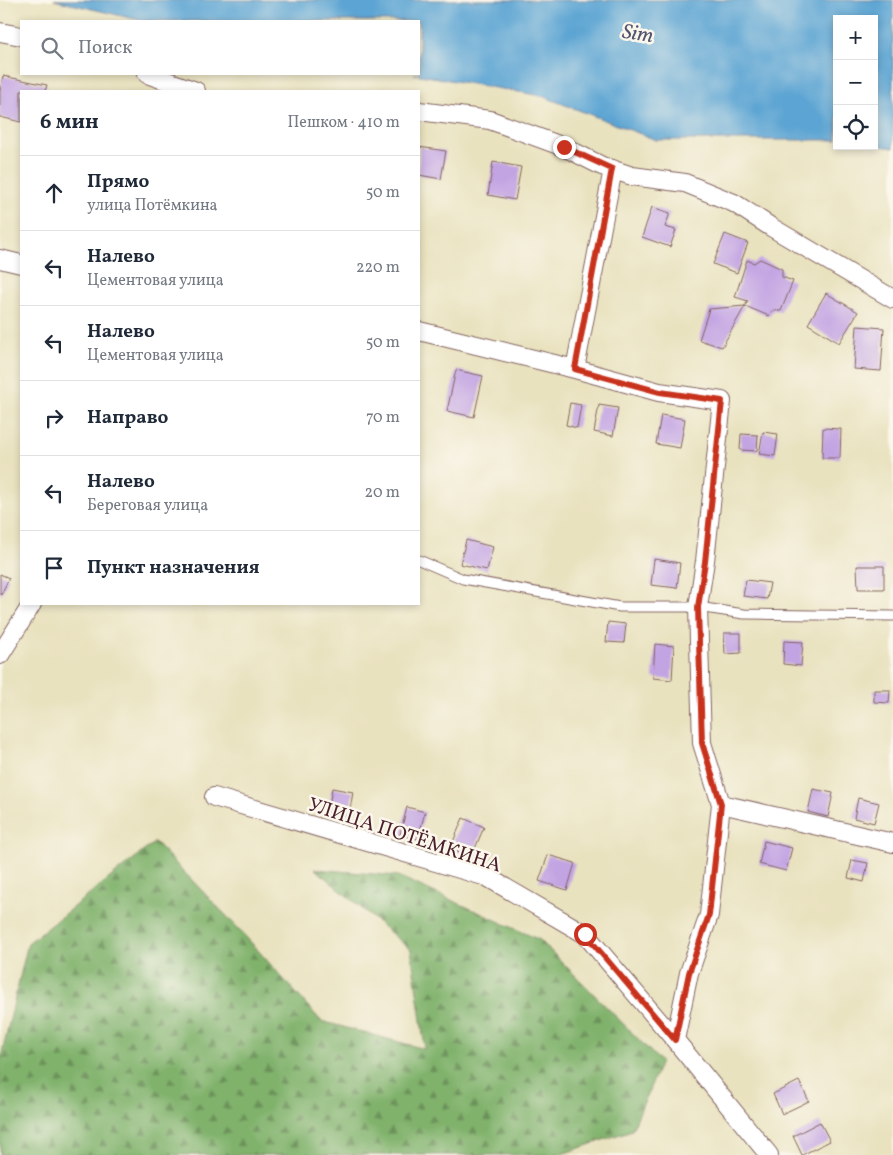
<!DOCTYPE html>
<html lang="ru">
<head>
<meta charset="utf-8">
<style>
	:root { --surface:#fff; --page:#f2f2f3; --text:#1f2937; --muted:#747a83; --line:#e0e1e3 }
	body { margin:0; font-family:Vollkorn,serif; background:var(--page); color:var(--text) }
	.controls { position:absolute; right:15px; top:15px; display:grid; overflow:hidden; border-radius:0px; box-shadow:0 2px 8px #0003 }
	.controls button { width:45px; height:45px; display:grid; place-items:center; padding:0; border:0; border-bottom:1px solid var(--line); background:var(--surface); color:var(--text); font:25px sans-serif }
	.stop { position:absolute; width:15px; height:15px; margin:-11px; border:4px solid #c8321e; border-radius:50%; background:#fff }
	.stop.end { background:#c8321e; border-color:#fff; box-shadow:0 1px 5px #0008 }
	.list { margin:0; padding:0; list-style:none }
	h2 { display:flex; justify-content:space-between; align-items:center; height:65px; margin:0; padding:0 20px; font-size:21px }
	h2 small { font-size:16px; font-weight:400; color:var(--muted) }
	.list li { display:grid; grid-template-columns:32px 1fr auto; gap:15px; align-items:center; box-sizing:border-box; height:75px; padding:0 20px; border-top:1px solid var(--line) }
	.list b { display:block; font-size:19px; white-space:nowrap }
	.list p { margin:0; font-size:16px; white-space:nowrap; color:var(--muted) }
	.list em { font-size:16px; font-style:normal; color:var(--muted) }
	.icon { flex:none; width:28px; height:28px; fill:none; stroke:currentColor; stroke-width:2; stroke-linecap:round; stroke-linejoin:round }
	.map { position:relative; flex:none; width:893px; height:1155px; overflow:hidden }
	.search { position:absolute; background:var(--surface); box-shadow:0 2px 8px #0003; left:20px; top:20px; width:400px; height:55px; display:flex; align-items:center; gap:12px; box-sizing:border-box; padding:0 18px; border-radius:0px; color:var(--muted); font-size:19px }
	.panel { position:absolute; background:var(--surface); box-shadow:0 2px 8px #0003; left:20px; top:90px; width:400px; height:515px; border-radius:0px }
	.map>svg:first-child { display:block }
	.forest { fill:url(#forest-firs); stroke:#65684c }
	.water { fill:#5ca4d3; stroke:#53627f }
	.building { fill:#c3a4e3 }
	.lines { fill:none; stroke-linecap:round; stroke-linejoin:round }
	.lane-casing { stroke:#82635f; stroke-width:11 }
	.street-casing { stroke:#82635f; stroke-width:20 }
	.lane { stroke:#fff; stroke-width:9 }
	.street { stroke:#fff; stroke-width:18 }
	.route { stroke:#c8321e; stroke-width:6 }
	.labels { text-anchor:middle; stroke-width:5; stroke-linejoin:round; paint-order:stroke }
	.street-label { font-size:20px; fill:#4a1f2b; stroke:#fbf7ec }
	.water-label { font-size:21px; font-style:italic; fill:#51546e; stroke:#fbf7ec }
</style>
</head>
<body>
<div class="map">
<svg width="893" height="1155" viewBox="0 0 893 1155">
	<defs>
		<pattern id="forest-firs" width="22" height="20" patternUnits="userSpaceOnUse" patternTransform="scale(1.25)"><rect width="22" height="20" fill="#80b26c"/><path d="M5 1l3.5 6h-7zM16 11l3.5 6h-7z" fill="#6b9059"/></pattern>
	</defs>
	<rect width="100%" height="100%" fill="#fbf7ec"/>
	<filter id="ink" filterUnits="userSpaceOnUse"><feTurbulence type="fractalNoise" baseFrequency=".02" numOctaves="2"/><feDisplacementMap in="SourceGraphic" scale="10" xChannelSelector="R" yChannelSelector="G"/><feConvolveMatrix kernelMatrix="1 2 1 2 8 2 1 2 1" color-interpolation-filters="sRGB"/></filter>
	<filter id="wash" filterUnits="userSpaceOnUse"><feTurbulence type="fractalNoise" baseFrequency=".0096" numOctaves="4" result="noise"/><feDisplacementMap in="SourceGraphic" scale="20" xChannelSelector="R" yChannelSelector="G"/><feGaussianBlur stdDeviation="1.12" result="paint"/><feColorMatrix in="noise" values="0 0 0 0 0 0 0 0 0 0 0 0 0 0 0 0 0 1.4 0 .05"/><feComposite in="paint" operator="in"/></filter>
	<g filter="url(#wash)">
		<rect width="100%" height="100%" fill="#e9e2bf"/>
		<path class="forest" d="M155,842L238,928L321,1021L425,1049L411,950L315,869L398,876L540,940L661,1062L632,1130L559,1155H0V1061L28,943Z"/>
		<path class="water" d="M54,0H893V148L874,145V19H837V140H656L542,96L414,74H419V21H143Z"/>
		<g id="blocks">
			<path class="building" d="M3,76L47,85L45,91H21V122L0,117V91Z
				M419,147L446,151L441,179L419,175Z
				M493,162L521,167L515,200L488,195Z
				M652,207L670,213L665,227L676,230L670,247L642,237Z
				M725,234L748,243L737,273L713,264Z
				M760,259L782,269V277L793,281L781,311L773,310L769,316L745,306L748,301L735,297L747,260L754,263Z
				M826,293L858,312L839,343L808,324Z
				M745,306L722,347L699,340L709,309Z
				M857,326L884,328L881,371L854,369Z
				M456,370L483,376L474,417L447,411Z
				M570,403L581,405L577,428L566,425Z
				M599,405L618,408L613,436L594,432Z
				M661,415L685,419L680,448L656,444Z
				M823,428L841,429L840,458H822Z
				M763,432L778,434L775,456L759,454Z
				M741,434L758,435L757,451L740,450Z
				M466,540L493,547L487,570L460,564Z
				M654,559L680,563L677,588L651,585Z
				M857,566H884V589H858Z
				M0,574L9,578L1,595H0Z
				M746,580L770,583L767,599L743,596Z
				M608,622L626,624L624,643L606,642Z
				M724,633H741V653L725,654Z
				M784,641L803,642L801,666L783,664Z
				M655,644L674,646L672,680L653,678Z
				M874,690H890L889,703L874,702Z
				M332,788L353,792L349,816L328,812Z
				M813,789L833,793L828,817L808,812Z
				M858,798L879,803L874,823L854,818Z
				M407,807L425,812L418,839L400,835Z
				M463,818L484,827L471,858L450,849Z
				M764,841L792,848L786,871L759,864Z
				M548,855L575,863L567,890L539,881Z
				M852,860L868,863L864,882L848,878Z
				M799,1081L809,1101L782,1114L773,1094Z
				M820,1122L830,1141L802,1155L793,1136Z"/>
		</g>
	</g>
	<g filter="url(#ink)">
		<use href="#blocks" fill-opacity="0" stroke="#82635f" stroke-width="1"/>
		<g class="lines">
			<defs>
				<path id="lane" d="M419,560L463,579L620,607H698L744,614L893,616"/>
				<path id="street" d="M0,32L21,36
					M147,74L196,91
					M419,111L490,120L564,147L602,166L632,176L685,183L734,203L771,227L893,299
					M0,259L21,264
					M419,331L575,369L659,392L722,401L705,561L698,607L702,743L721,804L709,915L689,973L675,1040
					M575,369L613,169
					M0,655L32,604
					M214,797L487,877L585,934L675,1040L769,1155
					M721,804L893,843"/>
			</defs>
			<use href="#lane" class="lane-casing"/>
			<use href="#street" class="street-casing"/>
			<use href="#lane" class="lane"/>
			<use href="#street" class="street"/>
		</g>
	</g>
	<g class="lines" filter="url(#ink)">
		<path class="route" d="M564,147L612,169L575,369L660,392L722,401L705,562L698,607L702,743L721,804L709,915L689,973L675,1040L585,934"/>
	</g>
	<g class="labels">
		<g class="street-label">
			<text transform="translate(405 834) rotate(18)" y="7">УЛИЦА ПОТЁМКИНА</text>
		</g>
		<g class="water-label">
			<text transform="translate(638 33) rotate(9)" y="7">Sim</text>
		</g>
	</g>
</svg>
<div class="controls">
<button>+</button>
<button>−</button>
<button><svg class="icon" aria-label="locate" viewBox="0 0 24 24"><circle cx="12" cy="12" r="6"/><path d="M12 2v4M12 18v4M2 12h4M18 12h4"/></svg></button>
</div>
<div class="stop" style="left:585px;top:934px"></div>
<div class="stop end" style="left:564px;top:147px"></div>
<div class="search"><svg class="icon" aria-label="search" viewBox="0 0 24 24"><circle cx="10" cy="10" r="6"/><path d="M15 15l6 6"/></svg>Поиск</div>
<section class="panel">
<h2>6 мин<small>Пешком · 410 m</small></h2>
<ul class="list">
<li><svg class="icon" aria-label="ahead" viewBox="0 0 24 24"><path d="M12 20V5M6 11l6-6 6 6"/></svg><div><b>Прямо</b><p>улица Потёмкина</p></div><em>50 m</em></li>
<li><svg class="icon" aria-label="left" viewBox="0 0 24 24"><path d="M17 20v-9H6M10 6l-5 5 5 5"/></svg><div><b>Налево</b><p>Цементовая улица</p></div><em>220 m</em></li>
<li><svg class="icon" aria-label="left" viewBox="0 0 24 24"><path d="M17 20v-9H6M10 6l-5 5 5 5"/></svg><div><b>Налево</b><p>Цементовая улица</p></div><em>50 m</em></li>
<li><svg class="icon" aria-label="right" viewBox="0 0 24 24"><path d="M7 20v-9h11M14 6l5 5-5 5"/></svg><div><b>Направо</b></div><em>70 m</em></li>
<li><svg class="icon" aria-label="left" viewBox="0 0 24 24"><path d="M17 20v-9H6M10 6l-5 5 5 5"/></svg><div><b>Налево</b><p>Береговая улица</p></div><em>20 m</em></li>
<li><svg class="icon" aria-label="arrive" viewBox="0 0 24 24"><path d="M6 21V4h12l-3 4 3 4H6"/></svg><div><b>Пункт назначения</b></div></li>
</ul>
</section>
</div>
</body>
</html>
